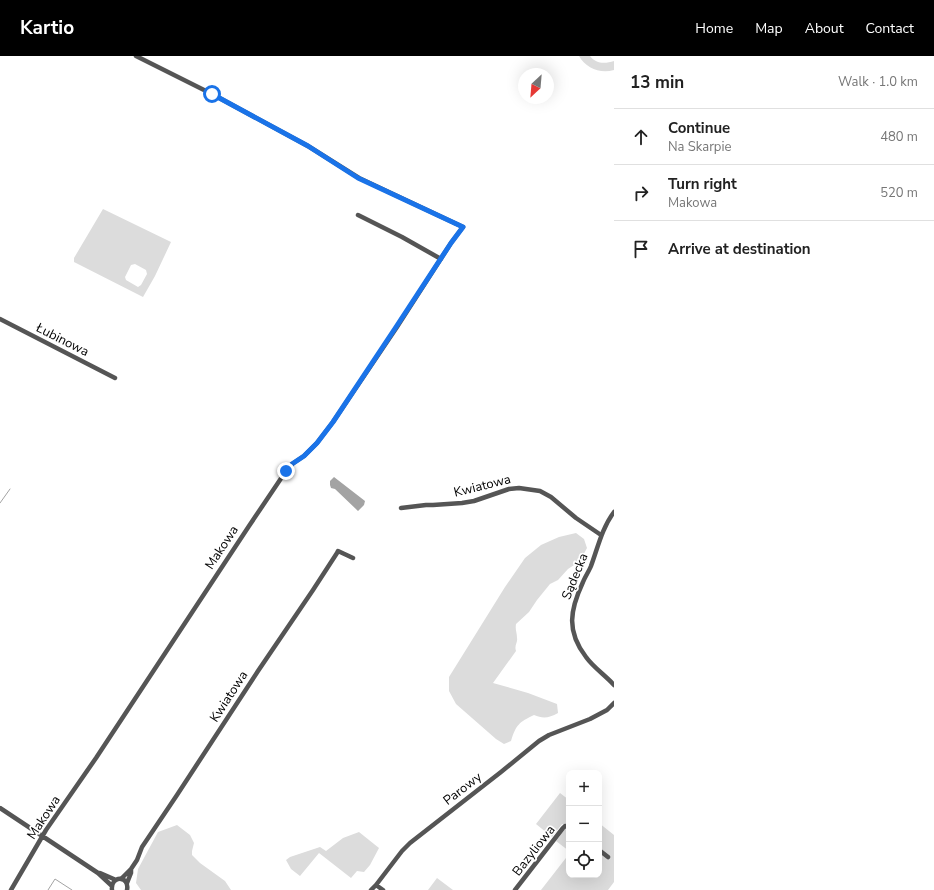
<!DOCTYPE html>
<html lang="en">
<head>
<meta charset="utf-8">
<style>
	:root { --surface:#fff; --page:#f6f6f6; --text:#222; --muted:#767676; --line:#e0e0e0; --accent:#000 }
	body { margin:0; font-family:"Nunito Sans",sans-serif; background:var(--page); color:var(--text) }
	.controls { position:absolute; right:12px; bottom:12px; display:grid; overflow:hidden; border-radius:8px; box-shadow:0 4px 16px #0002 }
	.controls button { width:36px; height:36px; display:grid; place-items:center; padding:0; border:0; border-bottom:1px solid var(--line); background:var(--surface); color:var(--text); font:20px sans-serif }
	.compass { position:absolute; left:518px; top:12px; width:36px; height:36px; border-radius:50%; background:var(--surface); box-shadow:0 4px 16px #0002; rotate:206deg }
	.stop { position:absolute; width:12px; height:12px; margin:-9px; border:3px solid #1a73e8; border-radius:50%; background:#fff }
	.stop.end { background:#1a73e8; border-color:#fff; box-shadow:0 1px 4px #0008 }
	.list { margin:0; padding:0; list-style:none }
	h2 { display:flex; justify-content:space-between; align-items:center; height:52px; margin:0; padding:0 16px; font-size:17px }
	h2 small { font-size:13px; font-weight:400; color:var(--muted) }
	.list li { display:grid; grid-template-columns:26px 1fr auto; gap:12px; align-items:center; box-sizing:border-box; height:56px; padding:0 16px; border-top:1px solid var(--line) }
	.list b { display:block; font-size:15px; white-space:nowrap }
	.list p { margin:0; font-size:13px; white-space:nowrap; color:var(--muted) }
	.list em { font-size:13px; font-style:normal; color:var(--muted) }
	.icon { flex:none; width:22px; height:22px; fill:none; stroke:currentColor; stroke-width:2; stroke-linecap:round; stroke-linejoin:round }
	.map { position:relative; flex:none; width:614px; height:834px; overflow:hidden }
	header { display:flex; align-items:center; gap:24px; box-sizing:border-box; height:56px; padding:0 20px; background:var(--accent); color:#fff }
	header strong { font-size:19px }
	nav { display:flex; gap:22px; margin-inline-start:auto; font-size:14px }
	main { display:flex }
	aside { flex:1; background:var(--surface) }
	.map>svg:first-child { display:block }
	.green { fill:#dcdcdc; fill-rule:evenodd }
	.water { fill:#a3a3a3 }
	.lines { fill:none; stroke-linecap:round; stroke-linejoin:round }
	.stream { stroke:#a3a3a3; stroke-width:1 }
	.street { stroke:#555; stroke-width:4.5 }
	.route { stroke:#1a73e8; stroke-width:5 }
	.labels { text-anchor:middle; stroke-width:3.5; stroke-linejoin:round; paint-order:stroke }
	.street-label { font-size:13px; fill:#000; stroke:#fff }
</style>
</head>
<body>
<header>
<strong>Kartio</strong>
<nav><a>Home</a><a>Map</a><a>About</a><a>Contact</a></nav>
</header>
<main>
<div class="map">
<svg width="614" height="834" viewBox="0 0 614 834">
	<rect width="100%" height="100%" fill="#fff"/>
	<path class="green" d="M579,0H590C596,8 605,8 614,5V14C600,18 586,12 579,0Z
		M103,153L171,186L155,220L143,241L74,206V202ZM135,208L146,214L147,218L141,229L138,231L126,224L125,221L131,209Z
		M576,477L584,483L587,492L580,505L568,513L558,524L550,528L537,544L529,556L516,568C515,574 517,576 517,582C518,587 514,589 516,595L493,627L528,637L557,648L558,657C549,662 543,663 534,659C519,666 516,669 511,685L504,688L496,683L456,648L449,635V621L505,531L525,502L541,489L559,481Z
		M560,737L569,744V769L562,768L552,781L536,768Z
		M599,767L614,779V826L608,834H541L569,798V819H599Z
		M177,769L190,779L194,787L192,795V799L200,807L225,825L231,834H141L136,827L138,813L158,776Z
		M566,772L569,773V795L556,785Z
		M359,776L379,792L370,809L364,816L357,815L351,822L319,797L300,820L291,813L286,804L290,801L320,791L326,795L343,782Z
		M437,822L453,834H428Z"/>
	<path class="water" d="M334,421L365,445L364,449L358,455L335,433L331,432L330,429V425Z"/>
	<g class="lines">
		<path class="stream" d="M0,447L10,433
			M48,834L55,823L72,834"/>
		<path class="street" d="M358,159L402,181L441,203
			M0,263L115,322
			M401,452L426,449H433L462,447L474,445L509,433L519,432L540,435L551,441L576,462L601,479
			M614,456C602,472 598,491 591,510C589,515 585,521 583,526C570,554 566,575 586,601C593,611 606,620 614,629
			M0,752L98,817L112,830
			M599,794L608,801
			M100,817L116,824
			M121,823L131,813L137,804L142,791L177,739L258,615L313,534L337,497L338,495L353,502
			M127,827L131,817V813
			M376,829L383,834
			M11,834L46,774L96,702L249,470L286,415L292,408L304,400L317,387L333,366L397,271L451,187L463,171L359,122L308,90L212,38L136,0
			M112,834C110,819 130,819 127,834
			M371,834L376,829L402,795L410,787L501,716L539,685L549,679L590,663L607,654L614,647
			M515,834L563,772L565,770L569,771"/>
	</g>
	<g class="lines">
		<path class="route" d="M212,38L308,90L358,122L463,171L451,187L396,271L333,366L317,387L304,400L292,408L286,415"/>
	</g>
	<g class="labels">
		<g class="street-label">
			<text transform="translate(63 283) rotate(27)" y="5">Łubinowa</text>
			<text transform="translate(482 429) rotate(-14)" y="5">Kwiatowa</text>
			<text transform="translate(221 491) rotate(-57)" y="5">Makowa</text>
			<text transform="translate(574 520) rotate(-68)" y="5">Sądecka</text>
			<text transform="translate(228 640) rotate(-57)" y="5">Kwiatowa</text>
			<text transform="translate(462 732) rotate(-38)" y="5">Parowy</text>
			<text transform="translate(43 761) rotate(-57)" y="5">Makowa</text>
			<text transform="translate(533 794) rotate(-52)" y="5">Bazyliowa</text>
		</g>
	</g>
</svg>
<div class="controls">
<button>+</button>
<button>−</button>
<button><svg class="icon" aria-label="locate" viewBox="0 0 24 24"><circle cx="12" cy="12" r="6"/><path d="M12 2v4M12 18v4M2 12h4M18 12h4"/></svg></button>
</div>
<svg class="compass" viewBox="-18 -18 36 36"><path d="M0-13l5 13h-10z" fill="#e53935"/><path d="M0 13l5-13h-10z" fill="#767676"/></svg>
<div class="stop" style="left:212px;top:38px"></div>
<div class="stop end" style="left:286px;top:415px"></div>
</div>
<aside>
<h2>13 min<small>Walk · 1.0 km</small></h2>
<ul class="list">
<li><svg class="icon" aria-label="ahead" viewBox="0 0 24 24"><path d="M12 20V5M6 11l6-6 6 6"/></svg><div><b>Continue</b><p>Na Skarpie</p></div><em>480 m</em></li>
<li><svg class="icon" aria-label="right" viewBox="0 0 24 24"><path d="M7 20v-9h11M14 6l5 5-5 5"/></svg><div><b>Turn right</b><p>Makowa</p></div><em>520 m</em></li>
<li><svg class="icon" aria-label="arrive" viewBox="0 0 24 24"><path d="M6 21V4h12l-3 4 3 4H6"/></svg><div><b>Arrive at destination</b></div></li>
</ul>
</aside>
</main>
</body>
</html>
